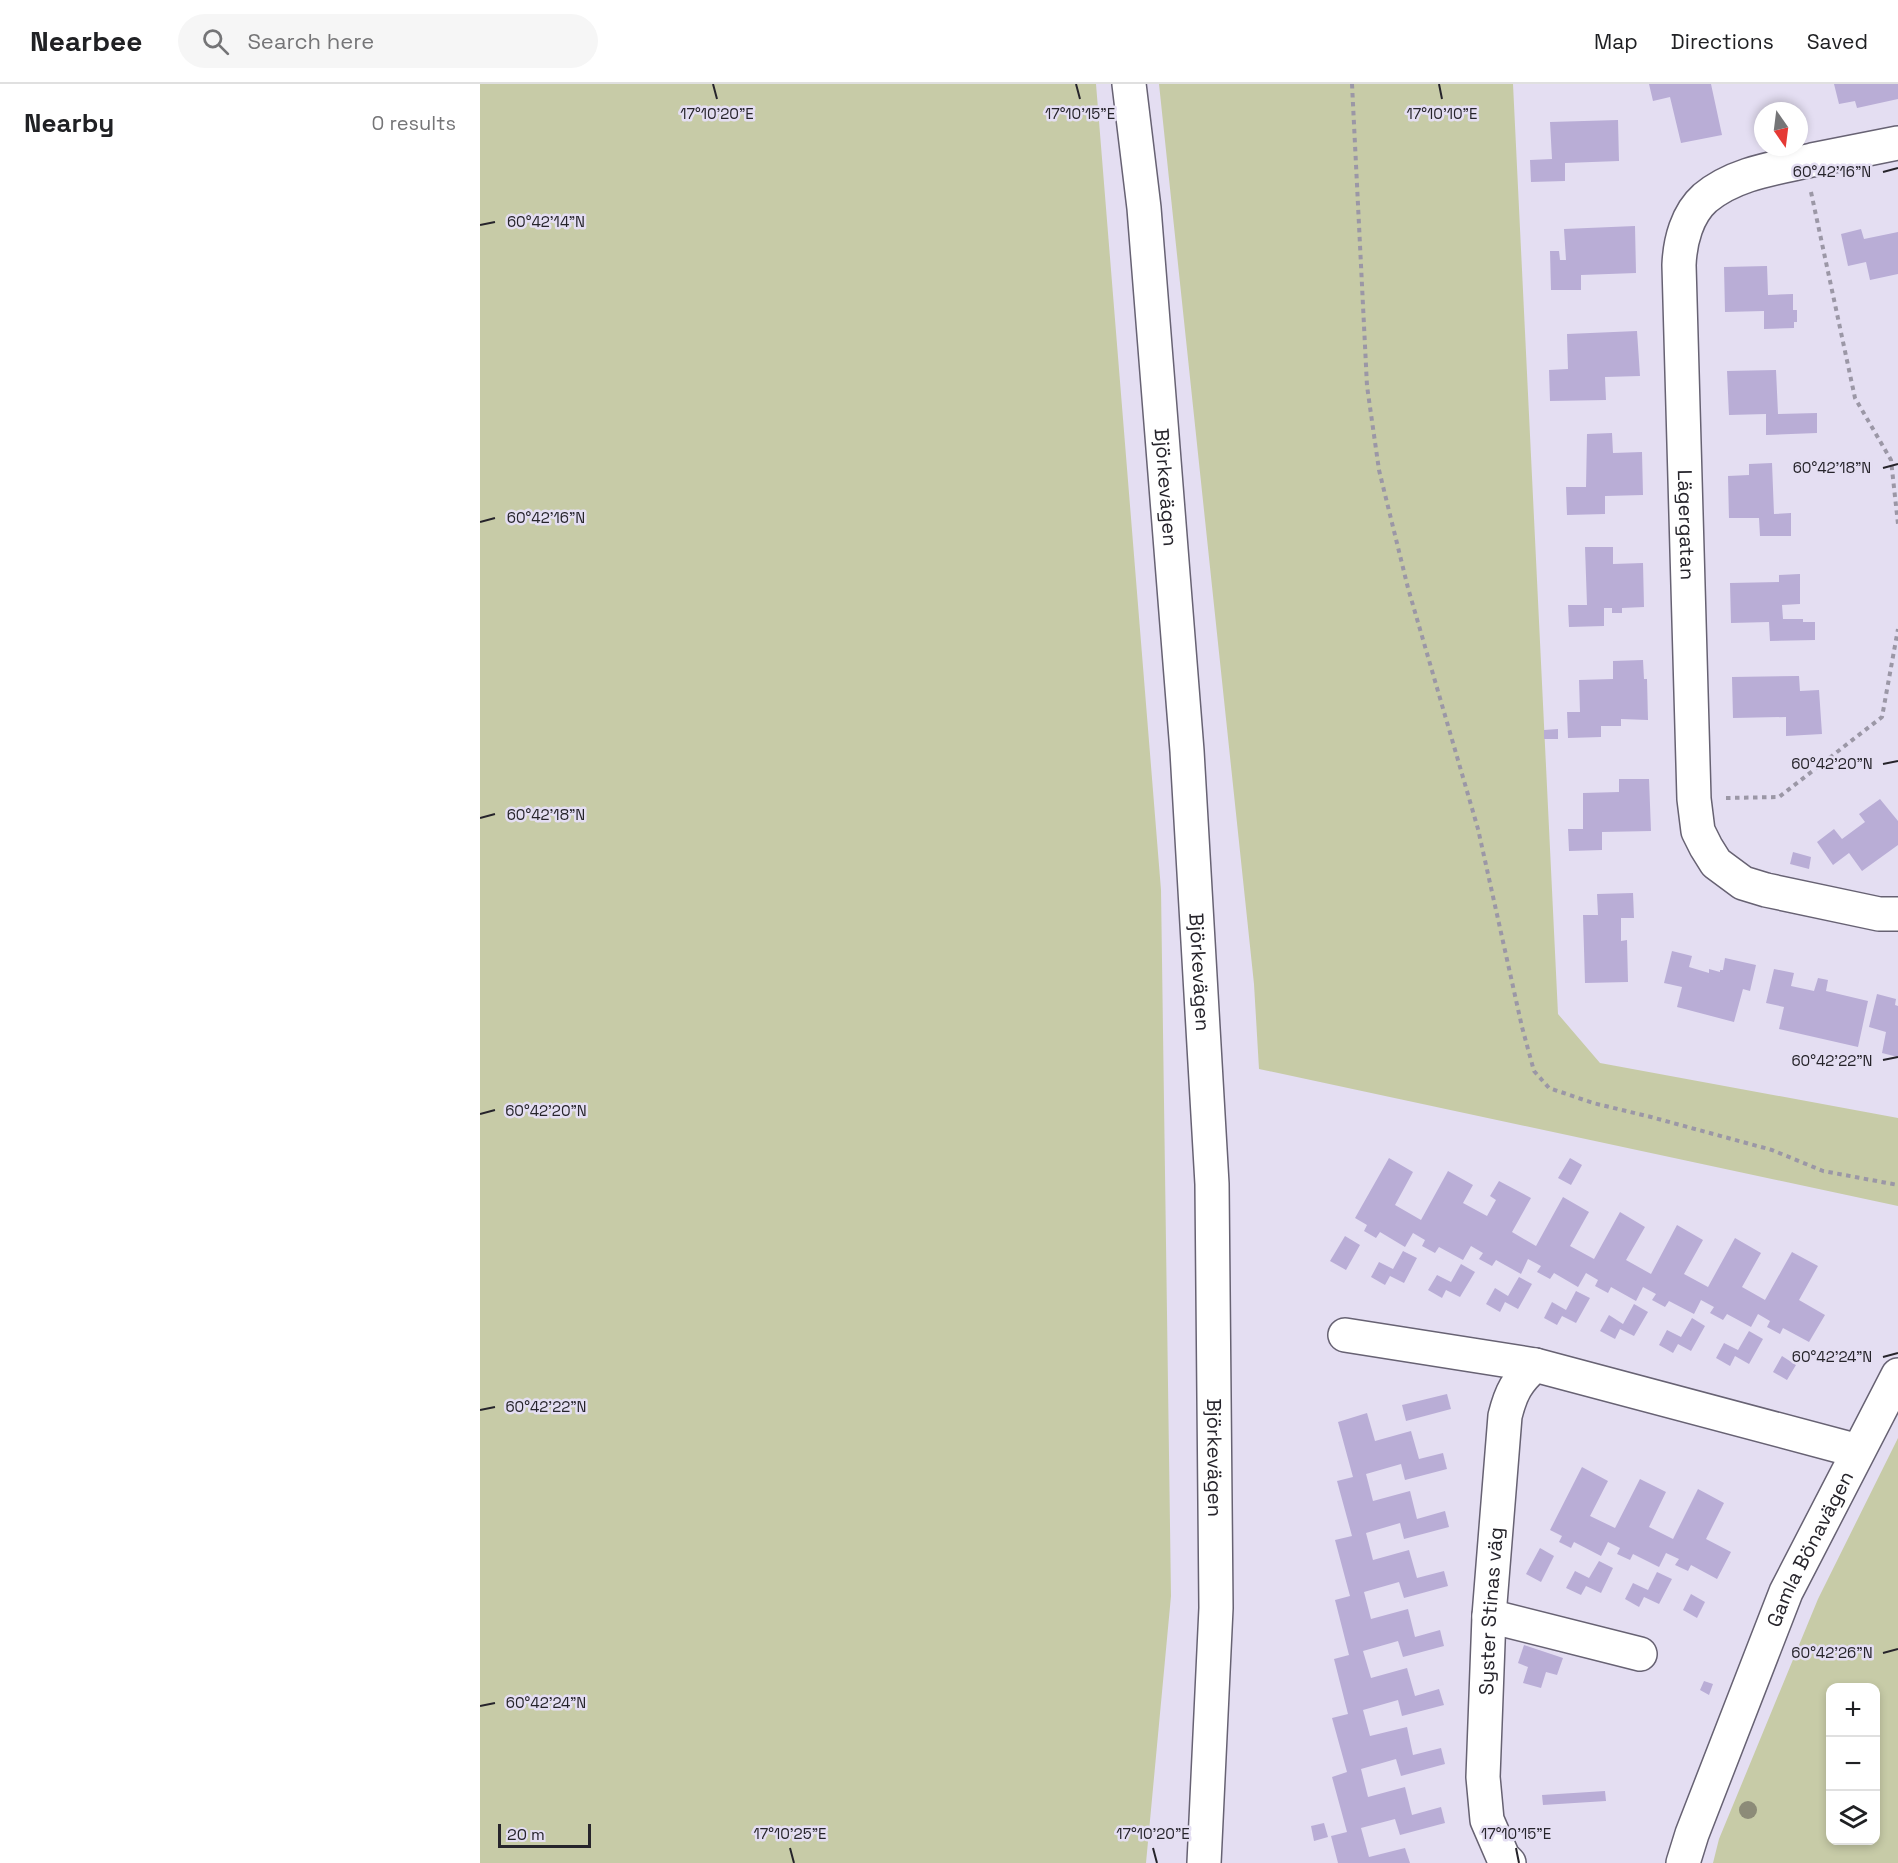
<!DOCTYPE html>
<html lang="en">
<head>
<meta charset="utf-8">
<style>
	:root { --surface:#fff; --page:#f6f6f6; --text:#202124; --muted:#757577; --line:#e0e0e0 }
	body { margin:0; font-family:"Space Grotesk",sans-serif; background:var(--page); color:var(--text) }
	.controls { position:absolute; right:18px; bottom:18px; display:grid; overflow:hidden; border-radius:12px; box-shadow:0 3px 9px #0003 }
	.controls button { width:54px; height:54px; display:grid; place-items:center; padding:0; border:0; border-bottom:2px solid var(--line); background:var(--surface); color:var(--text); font:30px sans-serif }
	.compass { position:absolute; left:1274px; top:18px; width:54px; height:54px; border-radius:50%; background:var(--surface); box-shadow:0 3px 9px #0003; rotate:166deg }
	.scale { position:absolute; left:18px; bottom:15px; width:93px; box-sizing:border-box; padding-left:6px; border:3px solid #26242b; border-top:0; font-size:16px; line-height:21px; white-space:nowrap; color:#26242b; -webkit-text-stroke:4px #e4def2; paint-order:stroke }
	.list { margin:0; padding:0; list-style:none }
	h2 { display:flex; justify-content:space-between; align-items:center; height:78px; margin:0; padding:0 24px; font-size:26px }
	h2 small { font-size:20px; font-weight:400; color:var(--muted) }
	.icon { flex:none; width:33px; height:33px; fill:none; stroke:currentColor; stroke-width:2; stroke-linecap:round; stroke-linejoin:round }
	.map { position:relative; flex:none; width:1418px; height:1779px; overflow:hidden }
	header { display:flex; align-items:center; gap:36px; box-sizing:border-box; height:84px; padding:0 30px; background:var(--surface); border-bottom:2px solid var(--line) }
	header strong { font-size:28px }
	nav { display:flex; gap:33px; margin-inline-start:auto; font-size:21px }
	.search { width:420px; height:54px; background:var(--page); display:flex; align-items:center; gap:15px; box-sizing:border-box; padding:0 21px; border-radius:33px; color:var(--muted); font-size:22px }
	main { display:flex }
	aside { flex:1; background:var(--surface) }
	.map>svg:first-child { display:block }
	.green { fill:#c7cba7; fill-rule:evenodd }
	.building { fill:#b9add6 }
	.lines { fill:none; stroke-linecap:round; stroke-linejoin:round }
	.minor-casing { stroke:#676273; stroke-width:36 }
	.major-casing { stroke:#676273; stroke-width:36 }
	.path { stroke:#9b97a6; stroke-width:4; stroke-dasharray:4.5 4.5; stroke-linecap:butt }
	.minor { stroke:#fff; stroke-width:33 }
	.major { stroke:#fff; stroke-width:33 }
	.tree { fill:#8c8b78 }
	.ticks { fill:none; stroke:#26242b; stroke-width:2 }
	.labels { text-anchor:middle; stroke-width:5; stroke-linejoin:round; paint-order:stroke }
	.street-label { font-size:20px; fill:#26242b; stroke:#e4def2 }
	.ticks-label { font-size:15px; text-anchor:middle; fill:#26242b; stroke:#e4def2; stroke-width:5; stroke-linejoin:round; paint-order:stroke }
</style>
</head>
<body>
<header>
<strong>Nearbee</strong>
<div class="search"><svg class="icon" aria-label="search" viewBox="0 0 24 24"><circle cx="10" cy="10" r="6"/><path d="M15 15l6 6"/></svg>Search here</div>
<nav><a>Map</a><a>Directions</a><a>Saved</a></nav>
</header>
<main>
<aside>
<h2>Nearby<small>0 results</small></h2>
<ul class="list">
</ul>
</aside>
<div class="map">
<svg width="1418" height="1779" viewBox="0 0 1418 1779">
	<rect width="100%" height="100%" fill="#e4def2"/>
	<path class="green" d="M0,0H616L681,806L691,1512L666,1779H0Z
		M679,0H1033L1078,930L1120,979L1418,1034V1122L779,985L774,900Z
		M1418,1354V1779H1233L1239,1755L1338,1515ZM1350,1604H1396V1756H1350Z"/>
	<path class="building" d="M1169,0H1231L1242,51L1201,59L1190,13L1173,17Z
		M1354,0H1418V15L1377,24L1375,17L1359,20Z
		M1138,36L1139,77L1085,79V97L1051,98L1050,76L1072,75L1070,38Z
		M1155,142L1156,189L1101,191V206H1071L1070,167H1079L1080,176H1086L1084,145Z
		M1381,145L1384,155L1418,148V190L1390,196L1386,178L1368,182L1361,150Z
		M1287,182L1288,211L1313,210V226H1317V238H1314V244L1284,245V227L1245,228L1244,183Z
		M1157,247L1160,292L1125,293L1126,316L1070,317L1069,286L1088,285L1087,250Z
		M1296,286L1298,330L1337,329V349L1286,351V330L1249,331L1247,287Z
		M1132,349L1133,369L1162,368L1163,411L1125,412V430L1087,431L1086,403H1106L1107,350Z
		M1292,379L1294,430L1311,429V452H1280L1279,434H1249L1248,392L1269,391V380Z
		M1105,463H1133V480L1163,479L1164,523L1142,524V529H1132V524H1124V542L1089,543L1088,521H1107Z
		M1320,490V520L1302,521L1303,535H1323V538H1335V556L1290,557L1289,538L1251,539L1250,499L1299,498V491Z
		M1163,576L1164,595H1167L1168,636L1141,635V642H1121V653L1088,654L1087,628H1100L1099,596L1133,595V577Z
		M1319,592L1320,607L1339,606L1342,650L1306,652V633L1253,634L1252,593Z
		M1078,645V655H1064V646Z
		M1139,695H1169L1171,747L1122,748V766L1089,767L1088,745H1103V709L1139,708Z
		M1400,715L1418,737V761L1382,787L1369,769L1353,781L1337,758L1354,745L1362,755L1385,738L1379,730Z
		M1313,768L1331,773L1329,785L1310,780Z
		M1153,809L1154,834H1141V857L1147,856L1148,898L1105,899L1103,831H1118L1117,810Z
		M1192,867L1212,872L1209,883L1229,889V885L1240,888V886H1243L1245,874L1276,881L1270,907L1263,905L1254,938L1197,923L1202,903L1184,899Z
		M1294,885L1314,889L1311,902L1334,907L1338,894L1348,896L1346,907L1388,917L1378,963L1299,945L1304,923L1286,919Z
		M1397,910L1416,915L1415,921L1418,922V973L1402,969L1406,948L1389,943Z
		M909,1074L933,1088L915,1121L941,1136L968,1087L993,1101L983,1119L1007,1132L1016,1116L1010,1112L1019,1097L1051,1114L1032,1148L1056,1162L1083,1113L1109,1128L1090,1162L1114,1175L1140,1128L1165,1143L1146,1176L1171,1190L1197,1141L1223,1156L1204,1190L1228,1203L1255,1154L1281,1169L1262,1203L1285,1216L1312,1168L1338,1182L1319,1216L1345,1231L1329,1258L1303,1244L1300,1250L1287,1243L1290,1237L1278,1230L1271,1243L1247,1230L1243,1236L1230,1229L1234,1223L1221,1216L1214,1230L1189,1217L1185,1223L1172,1216L1176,1210L1163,1203L1156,1217L1131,1203L1128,1209L1115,1202L1118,1196L1106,1189L1098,1203L1074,1189L1070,1195L1057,1188L1061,1182L1048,1175L1041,1190L1016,1176L1012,1182L999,1175L1003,1169L991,1162L983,1176L959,1163L955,1169L942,1162L945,1156L933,1149L925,1163L900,1148L896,1154L884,1147L887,1141L875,1134Z
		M1090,1074L1102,1081L1091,1101L1078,1094Z
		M865,1152L880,1161L866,1186L850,1177Z
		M923,1167L937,1174L924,1199L910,1192L905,1201L891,1193L899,1178L913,1185Z
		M981,1180L995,1188L980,1213L966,1206L962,1214L948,1206L957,1191L971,1198Z
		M1039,1193L1052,1200L1038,1225L1025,1218L1020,1228L1006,1220L1015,1204L1028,1212Z
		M1096,1207L1110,1214L1096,1239L1082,1232L1077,1241L1064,1234L1072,1218L1086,1226Z
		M1154,1220L1168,1228L1154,1252L1140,1245L1135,1255L1120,1247L1129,1231L1143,1240Z
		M1212,1234L1225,1242L1211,1267L1198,1260L1193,1269L1179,1261L1187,1246L1201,1253Z
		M1269,1247L1283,1255L1269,1280L1255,1272L1250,1282L1236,1274L1244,1259L1258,1266Z
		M1302,1272L1316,1281L1307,1296L1293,1288Z
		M967,1310L971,1325L926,1337L922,1321Z
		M887,1329L895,1357L931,1347L939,1375L963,1369L967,1385L925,1396L921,1380L886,1390L893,1417L930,1407L937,1435L965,1427L969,1443L924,1455L920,1439L886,1449L893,1476L929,1466L937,1494L964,1487L968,1502L924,1514L919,1498L884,1508L891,1535L928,1525L935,1553L960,1546L964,1562L923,1573L918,1557L883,1567L891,1594L927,1584L935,1612L959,1605L964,1621L922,1632L918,1616L883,1626L890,1652L927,1643L933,1671L961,1664L965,1680L921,1692L916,1675L881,1685L888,1713L925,1703L932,1731L961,1723L965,1739L920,1751L915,1735L881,1744L889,1773L925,1764L930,1779H858L851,1752L867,1748L852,1693L867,1688L852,1634L868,1630L854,1575L869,1571L855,1516L870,1512L855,1456L872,1452L857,1397L873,1393L858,1338Z
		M1102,1383L1128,1397L1110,1432L1135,1444L1160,1395L1186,1408L1169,1443L1193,1455L1218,1405L1244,1419L1226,1455L1251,1468L1237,1495L1211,1481L1208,1487L1195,1481L1199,1475L1186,1469L1179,1483L1153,1470L1150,1476L1137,1470L1140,1464L1128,1458L1121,1472L1094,1458L1091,1464L1079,1458L1082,1452L1070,1446Z
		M1060,1464L1074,1472L1061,1498L1046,1490Z
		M1119,1477L1133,1484L1121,1509L1106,1502L1101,1511L1086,1504L1095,1487L1109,1494Z
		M1177,1488L1192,1495L1179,1520L1164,1513L1159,1523L1145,1515L1153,1499L1168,1506Z
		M1211,1510L1225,1518L1217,1534L1203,1526Z
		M1044,1561L1083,1574L1077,1591L1066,1588L1061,1604L1043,1599L1048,1583L1038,1579Z
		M1224,1597L1233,1600L1229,1611L1220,1606Z
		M1125,1707L1126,1717L1063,1721L1062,1711Z
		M844,1739L848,1753L834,1757L831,1742Z"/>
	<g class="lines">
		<defs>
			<g id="minor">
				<path id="s1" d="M1418,59C1389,65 1361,70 1332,76C1296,84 1255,89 1225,114C1207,130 1200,157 1199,181L1214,715L1218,747L1226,763L1236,779L1263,799L1286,806L1399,830H1418"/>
				<path d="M865,1251L1055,1281L1378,1367"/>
				<path d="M1009,1532L1160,1570"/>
				<path id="s2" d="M1029,1779L1023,1773L1007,1736L1003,1693L1009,1532L1025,1332C1031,1308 1037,1297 1055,1281"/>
				<path id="s3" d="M1203,1779L1212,1750L1306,1508L1418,1291"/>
			</g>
			<g id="major">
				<path id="s4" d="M649,0L664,124L707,667L732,1100L736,1524L724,1779"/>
			</g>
		</defs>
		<use href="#minor" class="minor-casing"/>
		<use href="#major" class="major-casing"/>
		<path class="path" d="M872,0L887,302L899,386L928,504L998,745L1042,943L1054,987L1069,1004L1113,1019L1171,1033L1292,1066L1343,1087L1418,1101
			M1331,108L1375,314L1411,376L1418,440
			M1246,714L1299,713L1402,633L1418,545"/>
		<use href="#minor" class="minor"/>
		<use href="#major" class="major"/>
	</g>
	<circle class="tree" cx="1268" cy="1726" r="9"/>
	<path class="ticks" d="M233,0L237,15M596,0L600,15M959,0L962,15M1403,88L1418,84M0,141L15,138M1403,384L1418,380M0,438L15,434M1403,680L1418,677M0,734L15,730M1403,976L1418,973M0,1030L15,1026M1403,1273L1418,1269M0,1326L15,1323M1403,1569L1418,1565M0,1622L15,1619M310,1764L314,1779M673,1764L677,1779M1036,1764L1039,1779"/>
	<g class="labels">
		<g class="street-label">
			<text dy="7" stroke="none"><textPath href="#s4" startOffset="405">Björkevägen</textPath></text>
			<text dy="7" stroke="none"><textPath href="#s1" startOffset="536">Lägergatan</textPath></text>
			<text dy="7" stroke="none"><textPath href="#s4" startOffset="891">Björkevägen</textPath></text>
			<text dy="7" stroke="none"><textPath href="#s4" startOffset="1377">Björkevägen</textPath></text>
			<text dy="7" stroke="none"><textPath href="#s3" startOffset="339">Gamla Bönavägen</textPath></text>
			<text dy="7" stroke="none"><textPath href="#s2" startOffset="258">Syster Stinas väg</textPath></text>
		</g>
	</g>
	<g class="ticks-label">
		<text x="237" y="35">17°10'20"E</text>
		<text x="962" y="35">17°10'10"E</text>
		<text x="600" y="35">17°10'15"E</text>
		<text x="1352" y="93">60°42'16"N</text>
		<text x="66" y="143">60°42'14"N</text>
		<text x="1352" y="389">60°42'18"N</text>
		<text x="66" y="439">60°42'16"N</text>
		<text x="1352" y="685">60°42'20"N</text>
		<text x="66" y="736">60°42'18"N</text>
		<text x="1352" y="982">60°42'22"N</text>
		<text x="66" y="1032">60°42'20"N</text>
		<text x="1352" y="1278">60°42'24"N</text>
		<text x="66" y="1328">60°42'22"N</text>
		<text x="1352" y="1574">60°42'26"N</text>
		<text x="66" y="1624">60°42'24"N</text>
		<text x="310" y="1755">17°10'25"E</text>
		<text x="673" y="1755">17°10'20"E</text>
		<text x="1036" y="1755">17°10'15"E</text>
	</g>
</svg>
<div class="controls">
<button>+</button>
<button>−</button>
<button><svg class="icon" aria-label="layers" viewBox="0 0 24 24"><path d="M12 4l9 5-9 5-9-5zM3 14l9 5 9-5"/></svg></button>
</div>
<svg class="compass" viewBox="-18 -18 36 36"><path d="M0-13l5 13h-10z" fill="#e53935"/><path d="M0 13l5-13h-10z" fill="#757577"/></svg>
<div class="scale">20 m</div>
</div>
</main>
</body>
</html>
